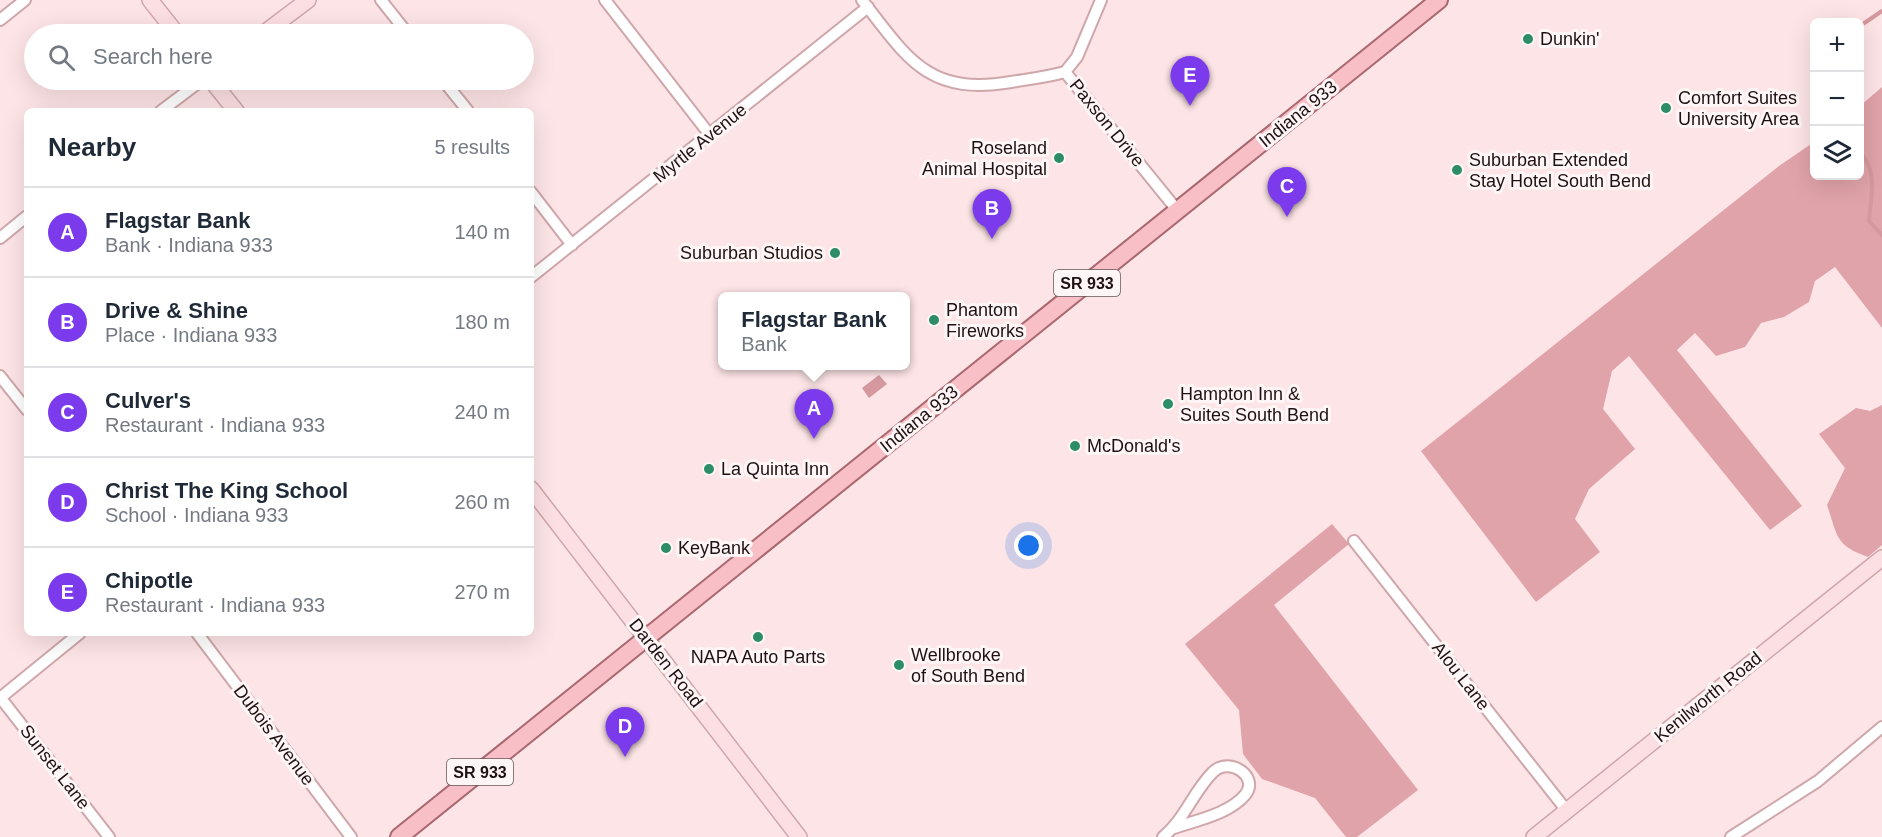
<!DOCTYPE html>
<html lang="en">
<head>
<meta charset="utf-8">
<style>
	:root { --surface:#fff; --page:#f2f2f3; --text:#1f2937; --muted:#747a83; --line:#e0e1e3; --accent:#7c3aed }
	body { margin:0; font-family:Helvetica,sans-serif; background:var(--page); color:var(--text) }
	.controls { position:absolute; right:18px; top:18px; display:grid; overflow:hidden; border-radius:9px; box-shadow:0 6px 24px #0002 }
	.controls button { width:54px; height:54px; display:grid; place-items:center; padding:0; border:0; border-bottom:2px solid var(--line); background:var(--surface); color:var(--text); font:30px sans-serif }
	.you { position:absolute; left:1029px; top:546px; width:21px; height:21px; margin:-15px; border:4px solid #fff; border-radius:50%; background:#1a73e8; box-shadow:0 0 0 9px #1a73e833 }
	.badge { display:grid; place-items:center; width:39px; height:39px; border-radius:50%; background:var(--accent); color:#fff; font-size:20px; font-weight:700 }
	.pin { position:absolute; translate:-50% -50px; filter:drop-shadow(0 2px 3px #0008) }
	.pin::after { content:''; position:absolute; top:32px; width:21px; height:18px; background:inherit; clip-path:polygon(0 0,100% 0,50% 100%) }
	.popup { position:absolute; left:718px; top:292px; width:192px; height:78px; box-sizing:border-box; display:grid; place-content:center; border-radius:9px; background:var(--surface); filter:drop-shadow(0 2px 4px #0005); font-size:20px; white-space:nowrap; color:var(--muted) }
	.popup b { font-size:22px; color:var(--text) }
	.popup::after { content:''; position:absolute; left:50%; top:100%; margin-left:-12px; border:12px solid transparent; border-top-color:var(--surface) }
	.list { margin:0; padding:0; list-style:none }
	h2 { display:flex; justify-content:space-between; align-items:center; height:78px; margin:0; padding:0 24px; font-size:26px }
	h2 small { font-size:20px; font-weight:400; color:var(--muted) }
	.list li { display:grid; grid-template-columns:39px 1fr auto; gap:18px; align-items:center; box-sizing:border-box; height:90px; padding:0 24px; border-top:2px solid var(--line) }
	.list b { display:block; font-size:22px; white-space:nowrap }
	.list p { margin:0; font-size:20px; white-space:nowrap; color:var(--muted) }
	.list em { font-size:20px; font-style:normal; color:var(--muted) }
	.icon { flex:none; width:33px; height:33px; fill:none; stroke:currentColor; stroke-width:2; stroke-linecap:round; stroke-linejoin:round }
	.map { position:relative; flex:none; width:1882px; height:837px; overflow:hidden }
	.search { position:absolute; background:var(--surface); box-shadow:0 6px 24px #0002; left:24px; top:24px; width:510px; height:66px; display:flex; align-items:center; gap:15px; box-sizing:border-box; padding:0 21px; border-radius:33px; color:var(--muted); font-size:22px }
	.panel { position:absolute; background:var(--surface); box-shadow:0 6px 24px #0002; left:24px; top:108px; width:510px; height:528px; border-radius:9px }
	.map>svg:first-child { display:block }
	.forest { fill:#e0a3a9 }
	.water { fill:#d4989e }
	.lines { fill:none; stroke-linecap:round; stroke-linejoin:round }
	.stream { stroke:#d4989e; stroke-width:4 }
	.street-casing { stroke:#cfa7ab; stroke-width:14 }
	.secondary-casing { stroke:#cfa7ab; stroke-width:18 }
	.primary-casing { stroke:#a9676f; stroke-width:20 }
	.street { stroke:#fff; stroke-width:10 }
	.secondary { stroke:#fcdfe2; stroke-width:15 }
	.primary { stroke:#f8bfc6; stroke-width:16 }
	.poi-dot { fill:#2d8d66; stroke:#fef6f6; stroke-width:2 }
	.labels { text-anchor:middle; stroke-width:6; stroke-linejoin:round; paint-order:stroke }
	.shield { fill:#fef6f6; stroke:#625657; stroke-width:1.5 }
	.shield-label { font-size:16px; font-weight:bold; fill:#1f1113 }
	.poi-label { font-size:18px; fill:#1f1113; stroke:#fef6f6; text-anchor:start }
	.street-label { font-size:18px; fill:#1f1113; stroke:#fef6f6 }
</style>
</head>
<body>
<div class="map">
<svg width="1882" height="837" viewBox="0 0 1882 837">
	<rect width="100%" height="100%" fill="#fde4e6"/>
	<path class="forest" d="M1882,87V328L1835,267L1815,281L1809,302L1784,317L1761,323L1745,347L1716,356L1695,333L1677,350L1802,506L1770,530L1629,356L1612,371L1603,409L1635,449L1589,489L1575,519L1600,552L1536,602L1421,451L1779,166L1814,142V176H1860V106Z
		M1882,405V545L1868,557C1835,545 1838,537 1827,505L1845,468L1819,434L1856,408L1870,411Z
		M1332,524L1349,544L1274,605L1418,790L1357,837H1346L1315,798L1262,779L1243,754L1239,710L1185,644Z"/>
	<path class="water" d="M879,375L887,384L869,398L862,388Z"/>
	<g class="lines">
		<path class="stream" d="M1860,26L1882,11
			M1814,64L1812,80L1814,85
			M1860,153C1878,169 1871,199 1869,221L1882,235"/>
		<defs>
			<path id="street" d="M381,0L408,34
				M605,0L710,135
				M862,0C908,59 928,96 1011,82C1029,79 1047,77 1065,72
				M0,20L25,0
				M1065,72L1177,210
				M1065,72L1077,57L1101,0
				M443,80L468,111
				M161,111L202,80
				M531,192L572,245
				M0,238L27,216
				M531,277L868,7
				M0,376L27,410
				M1354,541L1567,811
				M197,633L351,837
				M0,697L109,837
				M0,698L80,633
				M1163,837C1185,819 1193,792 1213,772C1230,756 1260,777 1245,795C1229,814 1197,820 1174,828
				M1731,837L1818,781L1882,727"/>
			<path id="secondary" d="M150,0L177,34
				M263,34L308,0
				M211,80L236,111
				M531,489L799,837
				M1534,837L1882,558"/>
			<path id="primary" d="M399,837L1439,0"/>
		</defs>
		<use href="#street" class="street-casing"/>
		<use href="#secondary" class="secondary-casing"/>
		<use href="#primary" class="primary-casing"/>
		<use href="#street" class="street"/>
		<use href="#secondary" class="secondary"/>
		<use href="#primary" class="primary"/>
	</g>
	<g class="poi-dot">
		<circle cx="1528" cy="39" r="6"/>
		<circle cx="1666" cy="108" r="6"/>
		<circle cx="1059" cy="158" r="6"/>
		<circle cx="1457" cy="170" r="6"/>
		<circle cx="835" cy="253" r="6"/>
		<circle cx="934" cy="320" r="6"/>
		<circle cx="1168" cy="404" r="6"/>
		<circle cx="1075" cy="446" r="6"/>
		<circle cx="709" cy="469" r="6"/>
		<circle cx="666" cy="548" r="6"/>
		<circle cx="758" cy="637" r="6"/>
		<circle cx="899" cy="665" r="6"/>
	</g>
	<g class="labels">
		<g class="shield">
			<rect x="1054" y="270" width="66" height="26" rx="4.5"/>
			<rect x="447" y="759" width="66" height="26" rx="4.5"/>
		</g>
		<g class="shield-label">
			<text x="1087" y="289">SR 933</text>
			<text x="480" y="778">SR 933</text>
		</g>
		<g class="poi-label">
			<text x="1540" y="45">Dunkin'</text>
			<text x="1678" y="104">Comfort Suites<tspan x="1678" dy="21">University Area</tspan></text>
			<text x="1047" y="154" text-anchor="end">Roseland<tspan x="1047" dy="21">Animal Hospital</tspan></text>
			<text x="1469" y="166">Suburban Extended<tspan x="1469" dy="21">Stay Hotel South Bend</tspan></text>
			<text x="823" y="259" text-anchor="end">Suburban Studios</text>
			<text x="946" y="316">Phantom<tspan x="946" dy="21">Fireworks</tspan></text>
			<text x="1180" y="400">Hampton Inn &amp;<tspan x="1180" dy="21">Suites South Bend</tspan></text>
			<text x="1087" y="452">McDonald's</text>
			<text x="721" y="475">La Quinta Inn</text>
			<text x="678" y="554">KeyBank</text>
			<text x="911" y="661">Wellbrooke<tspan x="911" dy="21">of South Bend</tspan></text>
			<text x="758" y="663" text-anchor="middle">NAPA Auto Parts</text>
		</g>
		<g class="street-label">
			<text transform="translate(1298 114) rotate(-39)" y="6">Indiana 933</text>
			<text transform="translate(1107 123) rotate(51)" y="6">Paxson Drive</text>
			<text transform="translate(700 143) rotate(-39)" y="6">Myrtle Avenue</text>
			<text transform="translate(919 419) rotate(-39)" y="6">Indiana 933</text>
			<text transform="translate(666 663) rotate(52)" y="6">Darden Road</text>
			<text transform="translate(1461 676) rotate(52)" y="6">Alou Lane</text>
			<text transform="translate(1708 697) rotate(-39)" y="6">Kenilworth Road</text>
			<text transform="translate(274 735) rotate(53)" y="6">Dubois Avenue</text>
			<text transform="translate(55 767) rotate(52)" y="6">Sunset Lane</text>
		</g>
	</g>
</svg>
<div class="controls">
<button>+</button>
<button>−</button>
<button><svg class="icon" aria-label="layers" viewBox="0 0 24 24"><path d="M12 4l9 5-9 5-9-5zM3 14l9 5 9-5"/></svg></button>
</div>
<div class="you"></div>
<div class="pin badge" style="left:814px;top:439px">A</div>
<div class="popup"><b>Flagstar Bank</b>Bank</div>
<div class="pin badge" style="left:992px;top:239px">B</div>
<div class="pin badge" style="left:1287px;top:217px">C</div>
<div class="pin badge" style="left:625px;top:757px">D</div>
<div class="pin badge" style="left:1190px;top:106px">E</div>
<div class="search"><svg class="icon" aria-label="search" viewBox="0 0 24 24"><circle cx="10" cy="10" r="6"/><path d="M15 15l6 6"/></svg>Search here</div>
<section class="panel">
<h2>Nearby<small>5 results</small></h2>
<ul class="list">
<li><span class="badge">A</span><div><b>Flagstar Bank</b><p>Bank · Indiana 933</p></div><em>140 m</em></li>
<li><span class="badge">B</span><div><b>Drive &amp; Shine</b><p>Place · Indiana 933</p></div><em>180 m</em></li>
<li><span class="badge">C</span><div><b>Culver's</b><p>Restaurant · Indiana 933</p></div><em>240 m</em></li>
<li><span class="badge">D</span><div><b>Christ The King School</b><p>School · Indiana 933</p></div><em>260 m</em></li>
<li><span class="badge">E</span><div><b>Chipotle</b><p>Restaurant · Indiana 933</p></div><em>270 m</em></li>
</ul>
</section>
</div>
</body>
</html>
